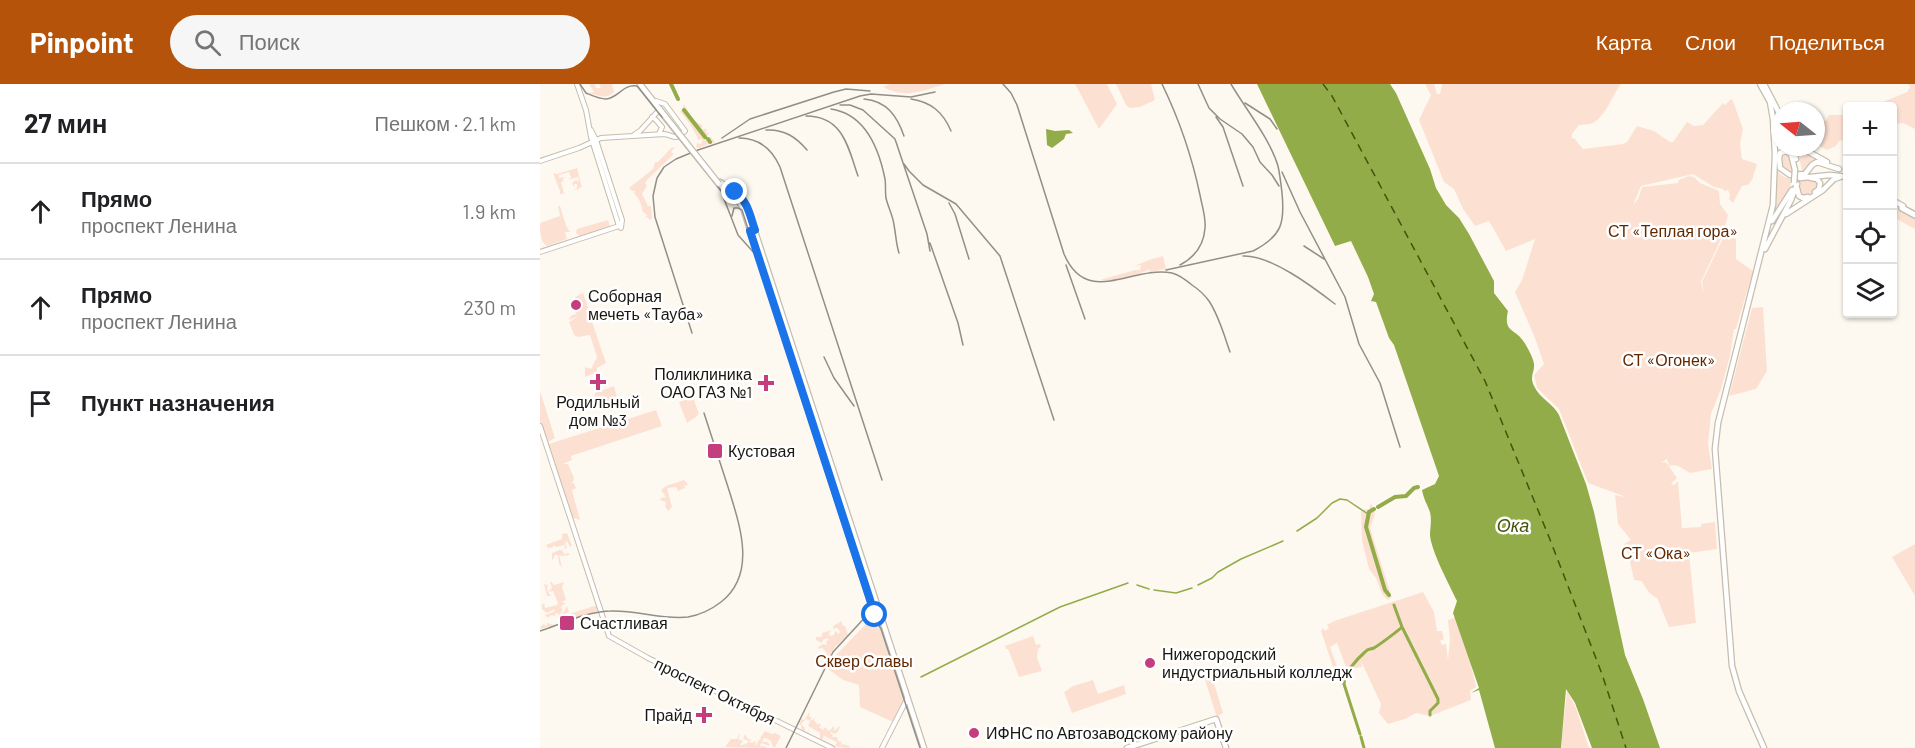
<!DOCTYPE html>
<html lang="ru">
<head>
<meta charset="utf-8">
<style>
	:root { --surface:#fff; --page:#f6f6f6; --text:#202124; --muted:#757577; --line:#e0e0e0; --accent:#b45309 }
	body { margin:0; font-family:Barlow,sans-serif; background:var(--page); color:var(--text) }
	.controls { position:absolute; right:18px; top:18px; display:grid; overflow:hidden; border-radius:6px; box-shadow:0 2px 4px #0004 }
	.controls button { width:54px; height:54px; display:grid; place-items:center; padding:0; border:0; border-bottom:2px solid var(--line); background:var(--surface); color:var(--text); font:30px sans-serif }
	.compass { position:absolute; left:1231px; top:18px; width:54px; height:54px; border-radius:50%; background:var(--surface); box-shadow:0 2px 4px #0004; rotate:287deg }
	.stop { position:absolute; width:18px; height:18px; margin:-14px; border:4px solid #1a73e8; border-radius:50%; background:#fff }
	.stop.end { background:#1a73e8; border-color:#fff; box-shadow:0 2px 6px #0008 }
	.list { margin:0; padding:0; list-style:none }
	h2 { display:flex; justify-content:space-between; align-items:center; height:78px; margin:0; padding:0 24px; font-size:26px }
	h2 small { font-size:20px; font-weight:400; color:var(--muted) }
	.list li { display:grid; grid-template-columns:39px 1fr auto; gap:18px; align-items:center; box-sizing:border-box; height:96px; padding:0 24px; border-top:2px solid var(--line) }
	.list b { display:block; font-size:22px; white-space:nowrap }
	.list p { margin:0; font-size:20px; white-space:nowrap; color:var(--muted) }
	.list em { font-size:20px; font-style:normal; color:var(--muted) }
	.icon { flex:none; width:33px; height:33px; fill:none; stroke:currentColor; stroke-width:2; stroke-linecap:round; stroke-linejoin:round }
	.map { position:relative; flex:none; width:1375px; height:664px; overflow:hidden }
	header { display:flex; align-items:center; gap:36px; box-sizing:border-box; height:84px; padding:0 30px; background:var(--accent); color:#fff }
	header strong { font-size:28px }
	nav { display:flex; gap:33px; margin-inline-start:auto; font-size:21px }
	.search { width:420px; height:54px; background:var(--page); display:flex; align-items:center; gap:15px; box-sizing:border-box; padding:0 21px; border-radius:33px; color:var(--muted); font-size:22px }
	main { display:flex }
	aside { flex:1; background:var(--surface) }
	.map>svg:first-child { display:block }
	.green { fill:#fce1d3 }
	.water { fill:#92ac49 }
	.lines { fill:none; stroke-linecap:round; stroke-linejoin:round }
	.stream { stroke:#92ac49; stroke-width:1.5 }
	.canal { stroke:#92ac49; stroke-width:3 }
	.river { stroke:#92ac49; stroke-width:4 }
	.ferry { stroke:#435309; stroke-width:1.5; stroke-dasharray:8 6; stroke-linecap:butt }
	.secondary-casing { stroke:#c5beae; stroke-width:6 }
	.primary-casing { stroke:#c5beae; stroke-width:7 }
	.trunk-casing { stroke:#c5beae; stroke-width:8 }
	.secondary { stroke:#fff; stroke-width:4 }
	.primary { stroke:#fff; stroke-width:4.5 }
	.trunk { stroke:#fff; stroke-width:5 }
	.tram { stroke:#928f87; stroke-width:1.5 }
	.rail { stroke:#928f87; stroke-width:1.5 }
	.primary-bridge-casing { stroke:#c5beae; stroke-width:7; stroke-linecap:butt }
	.primary-bridge { stroke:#fff; stroke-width:4.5 }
	.route { stroke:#1a73e8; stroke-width:8 }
	.poi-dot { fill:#c43d7d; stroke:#fff; stroke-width:2 }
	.labels { text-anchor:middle; stroke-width:5; stroke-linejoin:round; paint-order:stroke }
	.park-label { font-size:16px; fill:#612800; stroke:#fff }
	.poi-label { font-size:16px; fill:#191711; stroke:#fff; text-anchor:start }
	.street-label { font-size:16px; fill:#191711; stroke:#fff }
	.water-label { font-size:18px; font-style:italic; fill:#435309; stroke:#fff }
</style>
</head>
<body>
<header>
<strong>Pinpoint</strong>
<div class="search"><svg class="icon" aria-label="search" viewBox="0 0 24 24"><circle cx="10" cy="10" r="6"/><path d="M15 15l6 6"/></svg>Поиск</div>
<nav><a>Карта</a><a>Слои</a><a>Поделиться</a></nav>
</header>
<main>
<aside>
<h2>27 мин<small>Пешком · 2.1 km</small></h2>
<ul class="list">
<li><svg class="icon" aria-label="ahead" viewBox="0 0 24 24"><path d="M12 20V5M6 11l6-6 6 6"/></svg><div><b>Прямо</b><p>проспект Ленина</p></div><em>1.9 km</em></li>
<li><svg class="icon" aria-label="ahead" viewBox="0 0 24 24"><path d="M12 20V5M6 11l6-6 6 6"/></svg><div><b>Прямо</b><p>проспект Ленина</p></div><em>230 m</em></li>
<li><svg class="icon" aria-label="arrive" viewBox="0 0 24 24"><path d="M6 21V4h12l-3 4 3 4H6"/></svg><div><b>Пункт назначения</b></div></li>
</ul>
</aside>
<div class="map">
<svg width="1375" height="664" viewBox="0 0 1375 664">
	<rect width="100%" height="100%" fill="#fef9f0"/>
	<path class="green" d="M49,0H55L56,4H61L59,0H72L74,8C64,16 62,12 48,9L54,8Z
		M350,0H405C383,7 364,15 343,3Z
		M535,0H567L577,20L559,45Z
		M576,0H611L615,16L600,23L590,24L586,21Z
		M885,0H894L897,10H900L902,0H1081C1073,10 1066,32 1053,39C1049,41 1044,40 1039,41L1032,50V55L1034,54L1043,65L1083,60L1087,58L1097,42L1114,47L1130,58H1133L1147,38L1154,42L1163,41L1183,19L1185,21L1191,15L1193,17L1203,45L1200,60L1202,75L1217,80L1212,96L1208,101L1202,102L1193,119L1189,115L1190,111L1188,106L1184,107L1183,105L1174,103L1153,90L1101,102L1093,121L1098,115L1102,103L1138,99L1139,96L1149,92L1154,93L1160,99L1179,107L1180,120L1188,131L1183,151L1161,198L1164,209L1162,198L1184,152L1196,155V175L1213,187L1196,245H1194L1190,272L1181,305L1171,330L1168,360L1172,385L1150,389C1143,385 1137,379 1129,382L1127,375L1121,379L1126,378L1137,394L1131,400L1134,401L1138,397L1142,444L1161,443V440L1175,438L1177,465L1149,469L1156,539L1129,543L1117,514C1110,511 1105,504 1102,497L1094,496L1088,469L1084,460L1091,456L1078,440L1075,411L1086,413L1048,399L1019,325L997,304L994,291L1004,280L995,254L975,208L982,196L995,155L966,167L949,137L935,142L923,125L914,105L904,98L879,36L891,11Z
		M1368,0H1375V45L1363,39L1353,40L1352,22H1334L1367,8L1370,3Z
		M144,20L153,36L162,41V45H167L166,48L169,49L167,53H171L175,58L171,60L168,55L167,57L169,60L159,64L156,63L157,59L161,60L163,55L158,56C158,52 146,33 140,28L142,26Z
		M1289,31H1307V55L1299,57L1296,62L1287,66L1276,60V42L1286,36Z
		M135,63L131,68L134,70L108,95L105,99L107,102L102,110L108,122H111L112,135L109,136L108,133L105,134L107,131L102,127C103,123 98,112 94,110L95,107H92L89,104L113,85L115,78H118L131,64Z
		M1255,63H1259L1287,79L1277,77L1264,90H1250L1241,83V72L1245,69L1250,71L1253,84H1251L1252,88H1262L1259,71Z
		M37,84L42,104L40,103L39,105L33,106L37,104V100H34L35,102L34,103L32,99L36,96L39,98L38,93L28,96L31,94L29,88L19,91V94L25,93L23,95L24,99L22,97L21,98L24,109H27L20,110V107L13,89L17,90Z
		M1236,84C1244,99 1258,95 1273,94L1276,96L1279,101C1276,107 1270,112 1263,112L1260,109V99H1251L1249,106L1231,137L1234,120L1237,119V112L1234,111L1237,104L1235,103Z
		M18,122H20C23,130 25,142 30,148H25L27,155L7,162C0,158 0,148 0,139L20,132Z
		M1353,122L1375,135V145L1353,133Z
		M68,136L70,143L41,153L36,149L37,145Z
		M623,172L626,185L609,188L610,185C596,192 576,198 560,196L595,186H600L601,181L594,182L612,175Z
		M43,209L49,226L46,227L49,229L66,279L57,284V288L45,293V283L51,285L57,273L50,251L38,253L34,251L29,238L37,233L28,236L32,231L37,230L35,228L37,222L35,213Z
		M1223,223L1227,287L1216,305L1189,312L1212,224Z
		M74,302L77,313L74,319L64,322L54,314L55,309Z
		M0,307L15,354L8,358L6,357L0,338Z
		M153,313L159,330L156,333L147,339L139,318Z
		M116,326L122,342L31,372L32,376L23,380H28L34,394L33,398L31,399H34L36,404L32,406L40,436L31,433L8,362L9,360Z
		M144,396L148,400L146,402L144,400L145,404L138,407L136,403L127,404L132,423L128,427L125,422L126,418L120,416L121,414L126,413L121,406L126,402Z
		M831,419L835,430L830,444L851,511L852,513L848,516L842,510L836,494L829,485L822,457L821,426L829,425Z
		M27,449L32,462L30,463L27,457L25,459L27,464L20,466L24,468L23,470L29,469V471L22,472L19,471L22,483L19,480L18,471H15L12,477V469L25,464V461L16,463L14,461L12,464L10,463L9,465L6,461L22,455V450Z
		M1375,460V512L1352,473Z
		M10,498H12L14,501L24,498L22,503L26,516L21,518L26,519L19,524L21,523L23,526L20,530L23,529L27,522L29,528L17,533L19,530L16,529L15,532L11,531L8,534L5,531L14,528L15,525L7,529L2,525V521L4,519L5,524L17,521L18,519L13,507L8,508L11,512H7L4,500L8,501L7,503L8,508L12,504Z
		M883,508L894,528L897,547H902L904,555L900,557L902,561L906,560L908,576L910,556L908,536L920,532L936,603L930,607L931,616L890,632L876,629L865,635L848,640L839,629L841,620L821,577L822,583L815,584L811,587L809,585L805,593L804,601H801V593L806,583L797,559L790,563L798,585L794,586L781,547L783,544L785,547L789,544L787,541L794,537Z
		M54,522H57L59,527L0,545L1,542L4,540L6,542L8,539L14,541L26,536V533H21L23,532Z
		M302,537V541L305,542L308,551L295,563L286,578L283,572L287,569L282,564L279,565L278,563L283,560L287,561L286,557L289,556L287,554L283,556L282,559L276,556V553H282V549L292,546L289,549L290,552L294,551L295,547L299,550L300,547L297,544L293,545V542Z
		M329,537L340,545L364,616L353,638L320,623L319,601L303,596L288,585L297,570Z
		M493,552L496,561L500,560L501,562L498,565L497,574L502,587L479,593L468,565H466L465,562Z
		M670,586L683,629L678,632L676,631L663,589Z
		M553,596L558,610L584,601L586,610L532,629L524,608L533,602Z
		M1027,607L1036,624L1049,664H1022V653Z
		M270,627L269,633H272L270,637L275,634L274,637L277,639V641L279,639L281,641L279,643L283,646L285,643L289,647L294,642V647L301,641L297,649L293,650L292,648L290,649L293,651L292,653H297L298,657L302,658L300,662L302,660L310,662L309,664L291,662V661L295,662L297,658L284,652L282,656L280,655V649L268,642L270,637L266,635L261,640L265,644V647L272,651L270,652L262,647L261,641H259L262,635L264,636Z
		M225,647L232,650L235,649L241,652L235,663H233L231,657L228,656L229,655L224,654L222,658H228L230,662L221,659L220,662L223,663L222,661L227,664L185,663L191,655H197L199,650H200L198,655L203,657L200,661H203L204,659L205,661L209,657L203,655L205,650L208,655L212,656L209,657L211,659L216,657L215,663L219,656H221L220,654Z"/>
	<path class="water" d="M717,0H850L856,9L890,85L896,104L906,121L919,134L929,150L954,197V209L968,227C963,249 975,244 984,258C987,263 993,273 994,280C995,288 989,292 994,302C1000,315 1014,320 1019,331L1046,400L1054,428L1085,571L1103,615L1120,664H1052L1035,619L1026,605L1021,664H955L939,606L931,609L939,604L913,529L917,517C910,502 891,467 890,451C890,444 892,436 890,428C887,420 884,416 882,406L895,400L899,392L854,261L849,254L836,218L831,217L834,210L828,193L811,157L795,162Z
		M506,45L515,47L529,46L533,49L526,50L524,55L512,64L507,61Z"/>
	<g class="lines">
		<path class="stream" d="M757,447L777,434L792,419L800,415L807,416L828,430
			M597,501L609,505
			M658,501L672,494L678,488L701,475L743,457
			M614,506L636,509L652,504
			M381,593L520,523L588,499"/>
		<path class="canal" d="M862,543L898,615V619L890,627V631
			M820,650L804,600C804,589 817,575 825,568C829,564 829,566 834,564C839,561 858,547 862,543L854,521
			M821,653L824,664"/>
		<path class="river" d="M131,0L138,15
			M144,26L165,53
			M168,55L170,58
			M838,423L855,413L866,412L874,404L878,403
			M834,425L829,428L826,443L845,506L849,511"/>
		<path class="ferry" d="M783,0L792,12L945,297L1009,453L1062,590L1086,664"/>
		<defs>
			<path id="secondary" d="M112,33L116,36L122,43L119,50
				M51,46L56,56L82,136L81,144
				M94,51L100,47L120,25
				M0,77L39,64L61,54L124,50C136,52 134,57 145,47L125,20L116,17
				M0,168L79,142L51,53L46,26L37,0
				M0,342L69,552L108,574L292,664
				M342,664L367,615"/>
			<path id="primary" d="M100,0L125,32
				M1220,0L1230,18L1233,35L1235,70L1233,121L1178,339L1175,365L1192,582L1199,607L1224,664
				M1224,0L1240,31
				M1252,63L1256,75
				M1260,63L1287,78
				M1255,86L1251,70L1246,67L1240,69L1239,74L1240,84L1250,91L1265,90L1272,81L1277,78L1299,85
				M1260,94L1290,91L1308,93
				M1271,94L1277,95L1280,99L1279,105L1275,108
				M180,98L199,111L207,123L384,664
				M182,103L197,115L203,124L334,529L341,539
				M1257,104L1259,112L1263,114L1268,113
				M1352,116L1363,122
				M1246,130L1283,106L1294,95L1300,93
				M1232,137L1252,106
				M1225,165L1251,116L1257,100
				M587,664L676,635L686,664"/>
			<path id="trunk" d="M1362,124L1375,131"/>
		</defs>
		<use href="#secondary" class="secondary-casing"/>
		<use href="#primary" class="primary-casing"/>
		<use href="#trunk" class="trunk-casing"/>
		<use href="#secondary" class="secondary"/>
		<use href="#primary" class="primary"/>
		<use href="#trunk" class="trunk"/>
		<path class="tram" d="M40,0L46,9C51,11 59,15 66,15C79,14 82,0 97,2L181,107L198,151L215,170L332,530L341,545L380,664
			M192,132L194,124H198L202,126L215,167
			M246,664L293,568L329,529L330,525"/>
		<path class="rail" d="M463,0L471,9L477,21L524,170C547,224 592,181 632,189C640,191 646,196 652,201C658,205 664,210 669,217C679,232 684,251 690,268
			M622,0C639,35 652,73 660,111C662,122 666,133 665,144C664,160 655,173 640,181
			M658,0L669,24L680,35L702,50L713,63L720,78L732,91L739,102
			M324,15C347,17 357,32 364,52
			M371,15C391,18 403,28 411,47
			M705,19L730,35L737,45
			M300,21H310L323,26L355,55L387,150L390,167
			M291,25C325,30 339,65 345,95C346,101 345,108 346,114C348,123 353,132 354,141C356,151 356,160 359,169
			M266,32C303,32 308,63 318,92
			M676,33L683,43L703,102
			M226,46C244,45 256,53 267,66
			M182,54L210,35L294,8L306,5L330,7
			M199,54C220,54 232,65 240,83L342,396
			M364,80L369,87L383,101L416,120L460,172L514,336
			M742,88L760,128L805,213L819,260L840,299L860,363
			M409,119L415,130L429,175
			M390,159L418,239L423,261
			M764,162L784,175
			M703,172C731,171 773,203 795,220
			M526,181L545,235
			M626,186L713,167C742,152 745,139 742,109C741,100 740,91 738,82C730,55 705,24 691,0
			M152,249L115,133L113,112L117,94L124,83L136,75L158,66L320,12L331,10L371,13L395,8
			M284,273L294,294L314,322
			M0,547C21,540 49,527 71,527C96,526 123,536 148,533C160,531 172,525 181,518C218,489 199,439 188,403C180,378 172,353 164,329"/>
		<defs>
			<path id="primary-bridge" d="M125,32L179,100
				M1254,99L1255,86"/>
		</defs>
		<use href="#primary-bridge" class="primary-bridge-casing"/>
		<use href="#primary-bridge" class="primary-bridge"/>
	</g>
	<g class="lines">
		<path class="route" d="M195,108C208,117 210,132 215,146L210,147L335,531"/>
	</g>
	<g class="poi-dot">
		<circle cx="36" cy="221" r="6"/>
		<path d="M55 289h6v6h6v6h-6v6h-6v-6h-6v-6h6z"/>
		<path d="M223 290h6v6h6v6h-6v6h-6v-6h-6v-6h6z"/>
		<rect x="167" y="359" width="16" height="16" rx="3"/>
		<rect x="19" y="531" width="16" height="16" rx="3"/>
		<circle cx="610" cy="579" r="6"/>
		<path d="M161 622h6v6h6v6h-6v6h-6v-6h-6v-6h6z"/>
		<circle cx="434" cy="649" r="6"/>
	</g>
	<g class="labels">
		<g class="park-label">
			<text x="1133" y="153">СТ «Теплая гора»</text>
			<text x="1129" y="282">СТ «Огонек»</text>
			<text x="1116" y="475">СТ «Ока»</text>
			<text x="324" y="583">Сквер Славы</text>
		</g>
		<g class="poi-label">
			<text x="48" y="218">Соборная<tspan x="48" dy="18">мечеть «Тауба»</tspan></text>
			<text x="212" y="296" text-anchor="end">Поликлиника<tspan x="212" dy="18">ОАО ГАЗ №1</tspan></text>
			<text x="58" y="324" text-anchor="middle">Родильный<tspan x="58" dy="18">дом №3</tspan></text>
			<text x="188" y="373">Кустовая</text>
			<text x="40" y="545">Счастливая</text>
			<text x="622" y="576">Нижегородский<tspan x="622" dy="18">индустриальный колледж</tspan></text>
			<text x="152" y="637" text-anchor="end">Прайд</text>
			<text x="446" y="655">ИФНС по Автозаводскому району</text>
		</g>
		<g class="street-label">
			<text transform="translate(175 607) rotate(26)" y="6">проспект Октября</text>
		</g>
		<g class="water-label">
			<text x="973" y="448">Ока</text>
		</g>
	</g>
</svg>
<div class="controls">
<button>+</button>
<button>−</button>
<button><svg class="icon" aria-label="locate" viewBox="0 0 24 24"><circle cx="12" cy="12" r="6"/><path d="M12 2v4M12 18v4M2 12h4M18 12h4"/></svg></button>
<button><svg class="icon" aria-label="layers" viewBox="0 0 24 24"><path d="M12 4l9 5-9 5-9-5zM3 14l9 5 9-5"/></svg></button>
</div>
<svg class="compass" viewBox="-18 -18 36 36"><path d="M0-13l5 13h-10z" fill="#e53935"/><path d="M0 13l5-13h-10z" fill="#757577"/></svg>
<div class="stop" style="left:335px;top:531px"></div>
<div class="stop end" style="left:195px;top:108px"></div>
</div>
</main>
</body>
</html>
